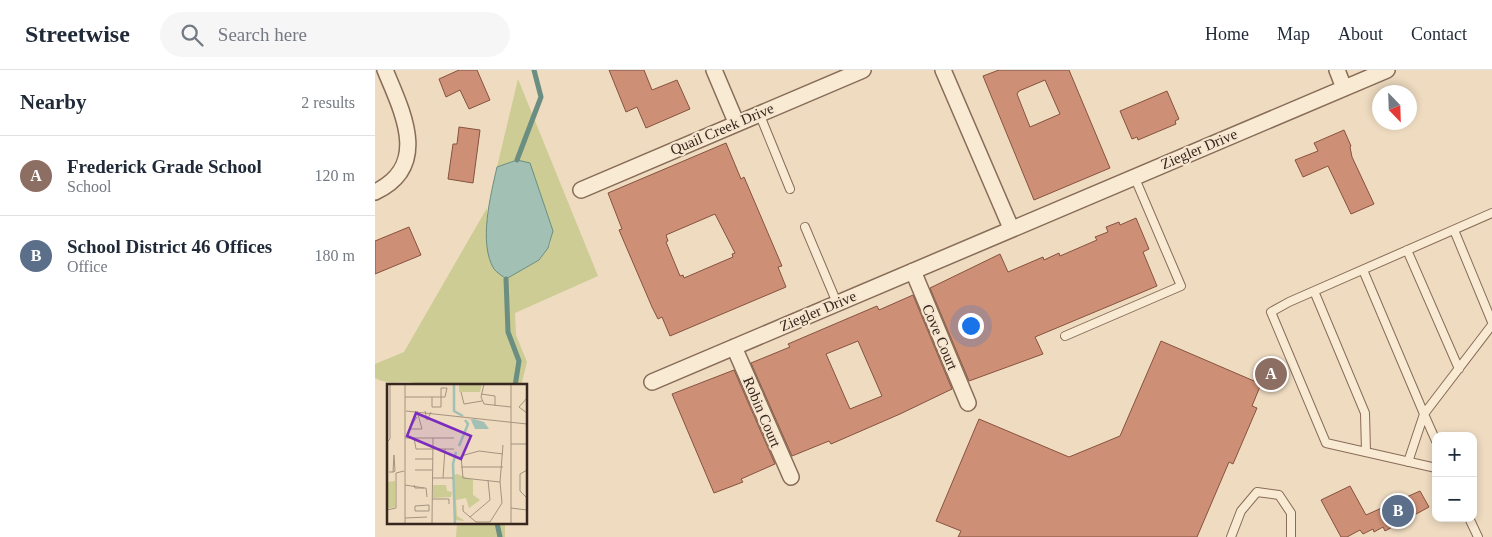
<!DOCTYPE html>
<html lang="en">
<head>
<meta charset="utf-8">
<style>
	:root { --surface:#fff; --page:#f6f6f7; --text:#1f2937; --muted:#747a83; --line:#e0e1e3; --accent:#972735 }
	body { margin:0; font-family:"Times New Roman",serif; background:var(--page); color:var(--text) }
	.controls { position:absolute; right:15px; bottom:15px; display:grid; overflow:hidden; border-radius:10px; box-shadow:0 2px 8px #0003 }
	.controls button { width:45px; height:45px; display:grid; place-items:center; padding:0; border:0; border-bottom:1px solid var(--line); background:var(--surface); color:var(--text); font:25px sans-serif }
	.compass { position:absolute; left:997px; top:15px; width:45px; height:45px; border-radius:50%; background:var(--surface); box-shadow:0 2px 8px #0003; rotate:157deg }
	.you { position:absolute; left:595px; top:255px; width:18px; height:18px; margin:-12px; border:4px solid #fff; border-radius:50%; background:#1a73e8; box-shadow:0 0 0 8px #1a73e833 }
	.badge { display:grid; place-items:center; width:32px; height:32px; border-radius:50%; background:var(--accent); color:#fff; font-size:16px; font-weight:700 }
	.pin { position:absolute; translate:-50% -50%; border:2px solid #fff; box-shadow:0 1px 5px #0006 }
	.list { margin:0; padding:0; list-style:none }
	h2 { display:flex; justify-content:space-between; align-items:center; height:65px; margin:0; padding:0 20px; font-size:21px }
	h2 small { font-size:16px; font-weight:400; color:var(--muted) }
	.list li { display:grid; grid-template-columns:32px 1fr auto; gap:15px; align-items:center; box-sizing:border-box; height:80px; padding:0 20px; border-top:1px solid var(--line) }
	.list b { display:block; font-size:19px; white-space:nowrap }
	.list p { margin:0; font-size:16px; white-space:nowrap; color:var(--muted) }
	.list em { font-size:16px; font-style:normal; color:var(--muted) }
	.icon { flex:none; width:28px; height:28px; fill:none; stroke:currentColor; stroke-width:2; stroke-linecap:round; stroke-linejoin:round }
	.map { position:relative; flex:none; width:1117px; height:467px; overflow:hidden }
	header { display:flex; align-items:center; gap:30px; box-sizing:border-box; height:70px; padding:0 25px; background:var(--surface); border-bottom:1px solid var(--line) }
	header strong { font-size:24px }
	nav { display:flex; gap:28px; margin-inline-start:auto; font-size:18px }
	.search { width:350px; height:45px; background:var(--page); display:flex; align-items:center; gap:12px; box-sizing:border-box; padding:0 18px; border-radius:28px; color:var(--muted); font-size:19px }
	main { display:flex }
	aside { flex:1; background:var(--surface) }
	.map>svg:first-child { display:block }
	.green { fill:#cccc94 }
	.water { fill:#a3c0b4; stroke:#6a8e81 }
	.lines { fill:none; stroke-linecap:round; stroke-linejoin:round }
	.stream { stroke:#6a8e81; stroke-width:5 }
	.building { fill:#cd9076; stroke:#87523e; fill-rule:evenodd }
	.lane-casing { stroke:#886c58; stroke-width:10 }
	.street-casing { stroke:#886c58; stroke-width:18 }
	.lane { stroke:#f9ead4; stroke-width:8 }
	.street { stroke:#f9ead4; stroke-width:15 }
	.labels { text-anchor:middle; stroke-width:4.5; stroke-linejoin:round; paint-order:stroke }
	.street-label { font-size:15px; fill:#37261d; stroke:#f6e6d0 }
	.inset-river { fill:none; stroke:#a3c0b4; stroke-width:2.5 }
	.inset-road { fill:none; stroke:#a5937f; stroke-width:1 }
	.view { fill:#7b2cbf; fill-opacity:0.15; stroke:#7b2cbf; stroke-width:2.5 }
	.inset-edge { fill:none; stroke:#37261d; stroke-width:2.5 }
</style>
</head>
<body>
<header>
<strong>Streetwise</strong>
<div class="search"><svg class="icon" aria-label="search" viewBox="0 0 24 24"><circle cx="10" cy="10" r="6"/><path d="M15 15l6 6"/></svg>Search here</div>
<nav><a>Home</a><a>Map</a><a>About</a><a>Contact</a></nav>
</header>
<main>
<aside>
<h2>Nearby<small>2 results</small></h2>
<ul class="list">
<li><span class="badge" style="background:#8d6e63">A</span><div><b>Frederick Grade School</b><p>School</p></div><em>120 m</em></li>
<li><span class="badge" style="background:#5c6f8a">B</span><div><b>School District 46 Offices</b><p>Office</p></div><em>180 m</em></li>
</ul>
</aside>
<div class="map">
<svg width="1117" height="467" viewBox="0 0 1117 467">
	<rect width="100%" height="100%" fill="#eedbc0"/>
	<path class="green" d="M143,9L223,206L140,243L141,265L152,292L146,316H47C28,306 20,318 0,308V294L29,282L112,138V175L164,190L175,175L178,161L142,90L122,97Z
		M82,453H130V467H81Z"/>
	<path class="water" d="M142,90L155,93L178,161L173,178L164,190L131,209C128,206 122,203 119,199C103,173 116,124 122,97Z"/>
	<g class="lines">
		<path class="stream" d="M142,90L166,27L159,0
			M131,209L133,262L144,291L140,316
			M122,453L125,467"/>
	</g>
	<path class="building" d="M84,0H102L115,30L94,39L85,20L71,27L64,9Z
		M234,0H269L277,20L302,10L315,39L271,58L262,37L251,42Z
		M624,0H694L735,98L659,130L608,6ZM670,10L685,44L655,57L642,24L644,21Z
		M792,21L804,49L800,51L801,54L763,70L762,67L757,69L745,41Z
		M84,57L105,60L98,113L73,109L78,74H82Z
		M969,60L976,76L975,77L977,87L999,134L976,144L953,96L928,107L920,90L943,81L939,73Z
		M351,73L366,109L369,107L407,196L403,197L411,217L295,266L287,247L283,249L277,237L244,160L247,159L233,123ZM340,144L360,183L357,184L358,187L309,208L308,205L305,206L291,172L293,171L291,165Z
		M761,148L774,179L768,182L782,216L660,267L668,284L594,311L555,218L625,184L633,202L668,187L669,190L684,183L685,186L722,170L720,167L733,162L731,157L744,152L745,155Z
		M34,157L46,185L0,204V171Z
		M538,225L577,319L525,344L456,374L454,371L417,386L376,293L415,277L413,274L448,259L502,236L504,240ZM483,271L507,326L475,339L451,284Z
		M786,271L886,314L877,336L882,338L858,394L854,392L822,467H583L586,461L561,451L604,349L694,387L745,366Z
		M359,300L400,394L366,409L368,412L339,423L297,324Z
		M975,416L991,445L1045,421L1054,437L1010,461L1008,457L999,462L998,459L988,464L985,460L972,467H966L946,430Z"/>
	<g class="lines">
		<defs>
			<path id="lane" d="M384,43L415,119
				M430,157L462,233
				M1079,160L1117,252
				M1032,180L1084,299
				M988,200L1049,344L1033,392
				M939,221L990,343L991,382
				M690,266L806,216L759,106
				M1061,371L1049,344L1117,255
				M1061,398L951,373L896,242L914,232L1117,143
				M1094,448L1103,467
				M856,467L866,441L882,422L904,425L916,443V467"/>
			<path id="street" d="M339,0L361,52
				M568,0L636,158
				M962,0L969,18
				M206,120L488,0
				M0,122C56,96 27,41 10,0
				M538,201L593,333
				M359,277L416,407
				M277,312L1012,0"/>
		</defs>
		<use href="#lane" class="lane-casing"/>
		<use href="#street" class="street-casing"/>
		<use href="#lane" class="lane"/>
		<use href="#street" class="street"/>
	</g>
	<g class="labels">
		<g class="street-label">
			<text transform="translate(347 59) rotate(-23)" y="5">Quail Creek Drive</text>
			<text transform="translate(824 79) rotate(-23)" y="5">Ziegler Drive</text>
			<text transform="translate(443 241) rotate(-23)" y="5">Ziegler Drive</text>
			<text transform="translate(565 267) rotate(67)" y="5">Cove Court</text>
			<text transform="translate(387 342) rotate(67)" y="5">Robin Court</text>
		</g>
	</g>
	<g transform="translate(12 314)">
		<rect width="140" height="140" fill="#eedbc0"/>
		<path d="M72,0H95L93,8H72ZM70,90L86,96V111L93,116L82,124L79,114L69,116L70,132L78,137L67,136V91ZM8,97V123L0,125V98ZM46,101H59L60,107L65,108L64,113L46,114Z" fill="#cccc94"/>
		<path d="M87,35L97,38L102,45H88L84,36H80Z" fill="#a3c0b4"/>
		<path class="inset-river" d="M67,0V27L76,32M72,62L81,40L78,36M68,140L66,80L69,68"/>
		<path class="inset-road" d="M18,0V140M97,0L94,13L97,20L124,23M74,8L77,20L95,17M94,10L108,12V22M18,13H58L60,4H54V23H45V13M140,14L132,23L140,29M19,27L140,40M30,27L35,45H22L30,33M38,27L40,36L44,28M18,54H67M27,54L29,65H67M0,58L3,55V0M124,60H140M28,75H46M74,83H116M28,86H45M140,86L133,90V107L140,114M2,88H7L8,87L7,71L6,88M45,94H66M56,94L58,65M113,98L76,94L74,72L92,67L116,70M113,98L116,61M18,101L37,104M27,101L28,104H39L40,113M45,115H62V120M42,121V127H28V122ZM76,121V127L89,138H103L115,119L113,98M124,124L140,126M0,126L9,124V89L17,87M83,133L103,116L101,96M18,134L40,133M45,140L46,54M124,140V0"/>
		<path class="view" d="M29,29L84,52L74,75L20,52Z"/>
		<rect width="140" height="140" class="inset-edge"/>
	</g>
</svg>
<div class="controls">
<button>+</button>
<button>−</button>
</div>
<svg class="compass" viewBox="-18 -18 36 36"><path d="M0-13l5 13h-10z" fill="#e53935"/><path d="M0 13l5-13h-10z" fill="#747a83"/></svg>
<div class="you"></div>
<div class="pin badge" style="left:896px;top:304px;background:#8d6e63">A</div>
<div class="pin badge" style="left:1023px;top:441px;background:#5c6f8a">B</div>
</div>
</main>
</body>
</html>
